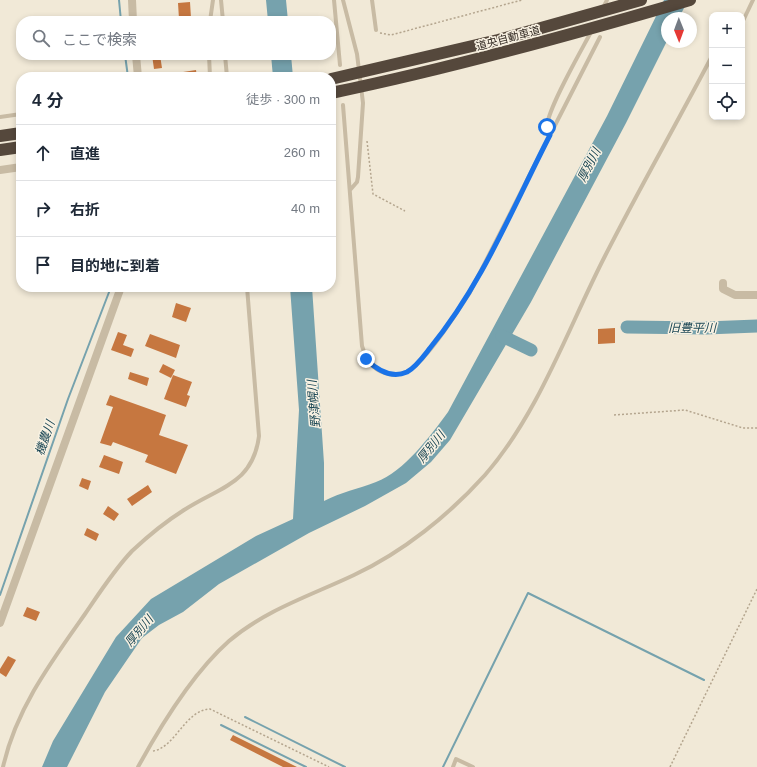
<!DOCTYPE html>
<html lang="ja">
<head>
<meta charset="utf-8">
<style>
	:root { --surface:#fff; --page:#f2f2f3; --text:#1f2937; --muted:#747a83; --line:#e0e1e3 }
	body { margin:0; font-family:Arial,"Noto Sans JP",sans-serif; background:var(--page); color:var(--text) }
	.controls { position:absolute; right:12px; top:12px; display:grid; overflow:hidden; border-radius:8px; box-shadow:0 2px 6px #0003 }
	.controls button { width:36px; height:36px; display:grid; place-items:center; padding:0; border:0; border-bottom:1px solid var(--line); background:var(--surface); color:var(--text); font:20px sans-serif }
	.compass { position:absolute; left:661px; top:12px; width:36px; height:36px; border-radius:50%; background:var(--surface); box-shadow:0 2px 6px #0003; rotate:179deg }
	.stop { position:absolute; width:12px; height:12px; margin:-9px; border:3px solid #1a73e8; border-radius:50%; background:#fff }
	.stop.end { background:#1a73e8; border-color:#fff; box-shadow:0 1px 4px #0008 }
	.list { margin:0; padding:0; list-style:none }
	h2 { display:flex; justify-content:space-between; align-items:center; height:52px; margin:0; padding:0 16px; font-size:17px }
	h2 small { font-size:13px; font-weight:400; color:var(--muted) }
	.list li { display:grid; grid-template-columns:26px 1fr auto; gap:12px; align-items:center; box-sizing:border-box; height:56px; padding:0 16px; border-top:1px solid var(--line) }
	.list b { display:block; font-size:15px; white-space:nowrap }
	.list em { font-size:13px; font-style:normal; color:var(--muted) }
	.icon { flex:none; width:22px; height:22px; fill:none; stroke:currentColor; stroke-width:2; stroke-linecap:round; stroke-linejoin:round }
	.map { position:relative; flex:none; width:757px; height:767px; overflow:hidden }
	.search { position:absolute; background:var(--surface); box-shadow:0 2px 6px #0003; left:16px; top:16px; width:320px; height:44px; display:flex; align-items:center; gap:10px; box-sizing:border-box; padding:0 14px; border-radius:16px; color:var(--muted); font-size:15px }
	.panel { position:absolute; background:var(--surface); box-shadow:0 2px 6px #0003; left:16px; top:72px; width:320px; height:220px; border-radius:16px }
	.map>svg:first-child { display:block }
	.water { fill:#76a2ad }
	.lines { fill:none; stroke-linecap:round; stroke-linejoin:round }
	.stream { stroke:#76a2ad; stroke-width:2 }
	.river { stroke:#76a2ad; stroke-width:13 }
	.building { fill:#c67740 }
	.path { stroke:#b4a58e; stroke-width:1.5; stroke-dasharray:2 2; stroke-linecap:butt }
	.lane { stroke:#c8bba4; stroke-width:4 }
	.street { stroke:#c8bba4; stroke-width:8 }
	.highway { stroke:#55483c; stroke-width:12 }
	.highway-bridge { stroke:#55483c; stroke-width:12 }
	.route { stroke:#1a73e8; stroke-width:5 }
	.labels { text-anchor:middle; stroke-width:3; stroke-linejoin:round; paint-order:stroke }
	.street-label { font-size:11px; fill:#342c25; stroke:#f9f2e3 }
	.water-label { font-size:12px; font-style:italic; fill:#1b4755; stroke:#f9f2e3 }
</style>
</head>
<body>
<div class="map">
<svg width="757" height="767" viewBox="0 0 757 767">
	<rect width="100%" height="100%" fill="#f1e9d7"/>
	<path class="water" d="M266,0H286L288,21H268Z
		M664,0H688L679,18H667V41L626,123L531,302L450,440L431,462L406,483L365,506L309,533L219,584L183,612L159,625L142,638L105,692L67,767H42L53,741L116,637L151,599L256,536L293,519L299,410L290,287H312L324,463V501C341,492 358,489 376,482C404,472 431,435 448,412L607,116Z
		M271,55H291L293,77H273Z"/>
	<g class="lines">
		<path class="stream" d="M119,0L121,21
			M125,55L128,77
			M0,595L68,399L111,287
			M245,717L345,767
			M221,725L306,767
			M443,767L528,593L704,680"/>
		<path class="river" d="M627,327L706,328L757,326
			M502,336L531,350"/>
	</g>
	<path class="building" d="M190,2L191,18L179,19L178,3Z
		M152,55H160L162,68L154,69Z
		M196,70L197,77H170V74Z
		M176,303L191,308L186,322L172,317Z
		M615,328V343L598,344V329Z
		M118,332L127,335L123,345L134,349L131,357L111,350Z
		M150,334L180,345L176,358L145,346Z
		M163,364L175,370L171,378L159,372Z
		M130,372L149,378L147,386L128,379Z
		M173,375L192,382L187,395L190,396L186,407L164,399Z
		M110,395L166,415L159,435L188,445L176,474L145,462L148,455L113,442L111,446L100,443L113,407L106,405Z
		M104,455L123,462L119,474L99,467Z
		M82,478L91,481L88,490L79,486Z
		M148,485L152,492L132,506L127,499Z
		M108,506L119,514L114,521L103,514Z
		M87,528L99,534L96,541L84,535Z
		M27,607L40,612L36,621L23,616Z
		M8,656L16,660L6,677L0,673V669Z
		M233,735L297,767H283L230,740Z"/>
	<g class="lines">
		<path class="path" d="M380,33L391,35L522,0
			M367,141L373,194L405,211
			M614,415L685,410L743,428H757
			M153,751C175,748 185,710 210,709L329,767
			M670,767L757,589"/>
		<path class="lane" d="M221,0L223,21
			M334,0L340,65
			M343,0L357,54L363,103L358,177L357,182L350,190
			M372,0L376,30
			M603,8L607,0
			M210,21L213,0
			M742,23L753,0
			M209,55L210,77
			M225,55L227,77
			M343,105L362,346C366,358 371,369 385,373C391,375 399,375 406,372C425,364 457,312 469,294L600,37
			M0,117L21,114
			M550,135C548,132 547,129 547,126C548,108 581,51 591,32
			M3,767C16,709 51,662 85,614C100,592 114,570 132,551C148,536 165,522 184,510C219,487 253,484 259,436L247,287
			M138,767C161,725 194,672 229,641C265,610 312,595 354,575C403,552 449,515 485,475C539,413 568,328 605,256C639,189 677,123 712,56
			M453,767L456,759L473,767"/>
		<path class="street" d="M132,0L133,21
			M136,55L138,77
			M0,170L21,167
			M723,283V289L735,295H757
			M0,623L121,287"/>
		<path class="highway" d="M0,136L21,133
			M0,150L21,147"/>
		<path class="highway-bridge" d="M331,79L498,40L641,0
			M331,93C452,68 571,35 690,0"/>
	</g>
	<g class="lines">
		<path class="route" d="M366,359C377,370 391,379 407,372C416,367 423,357 430,348C482,285 513,207 550,135L547,127"/>
	</g>
	<g class="labels">
		<g class="street-label">
			<text transform="translate(508 38) rotate(-15)" y="4">道央自動車道</text>
		</g>
		<g class="water-label">
			<text transform="translate(589 165) rotate(-63)" y="4">厚別川</text>
			<text x="692" y="332">旧豊平川</text>
			<text transform="translate(314 404) rotate(-95)" y="4">野津幌川</text>
			<text transform="translate(45 438) rotate(-71)" y="4">機農川</text>
			<text transform="translate(431 447) rotate(-51)" y="4">厚別川</text>
			<text transform="translate(139 631) rotate(-50)" y="4">厚別川</text>
		</g>
	</g>
</svg>
<div class="controls">
<button>+</button>
<button>−</button>
<button><svg class="icon" aria-label="locate" viewBox="0 0 24 24"><circle cx="12" cy="12" r="6"/><path d="M12 2v4M12 18v4M2 12h4M18 12h4"/></svg></button>
</div>
<svg class="compass" viewBox="-18 -18 36 36"><path d="M0-13l5 13h-10z" fill="#e53935"/><path d="M0 13l5-13h-10z" fill="#747a83"/></svg>
<div class="stop" style="left:547px;top:127px"></div>
<div class="stop end" style="left:366px;top:359px"></div>
<div class="search"><svg class="icon" aria-label="search" viewBox="0 0 24 24"><circle cx="10" cy="10" r="6"/><path d="M15 15l6 6"/></svg>ここで検索</div>
<section class="panel">
<h2>4 分<small>徒歩 · 300 m</small></h2>
<ul class="list">
<li><svg class="icon" aria-label="ahead" viewBox="0 0 24 24"><path d="M12 20V5M6 11l6-6 6 6"/></svg><div><b>直進</b></div><em>260 m</em></li>
<li><svg class="icon" aria-label="right" viewBox="0 0 24 24"><path d="M7 20v-9h11M14 6l5 5-5 5"/></svg><div><b>右折</b></div><em>40 m</em></li>
<li><svg class="icon" aria-label="arrive" viewBox="0 0 24 24"><path d="M6 21V4h12l-3 4 3 4H6"/></svg><div><b>目的地に到着</b></div></li>
</ul>
</section>
</div>
</body>
</html>
